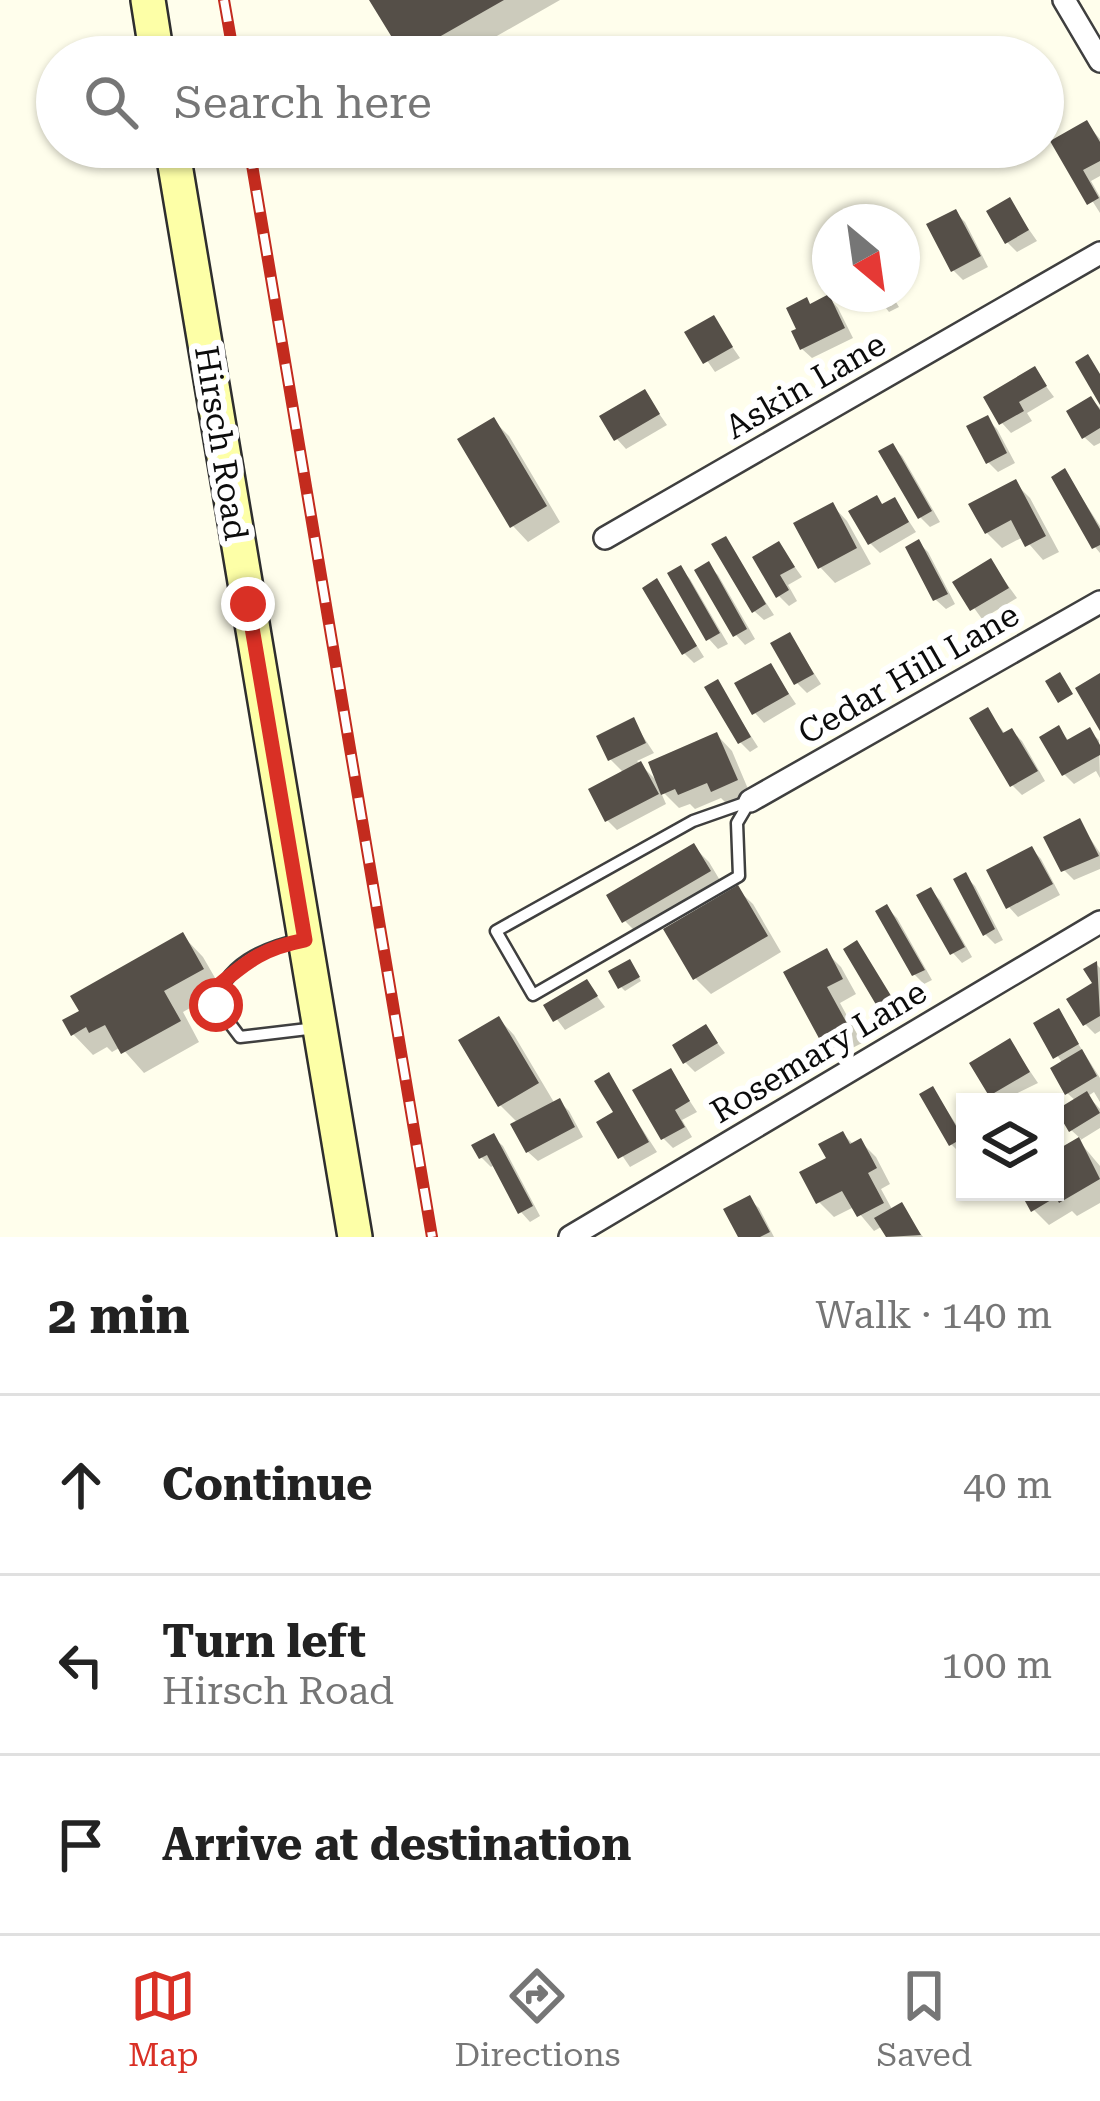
<!DOCTYPE html>
<html lang="en">
<head>
<meta charset="utf-8">
<style>
	:root { --surface:#fff; --page:#f2f2f2; --text:#222; --muted:#767676; --line:#e0e0e0; --accent:#d93025 }
	body { margin:0; font-family:"Roboto Serif",serif; background:var(--page); color:var(--text) }
	.controls { position:absolute; right:36px; bottom:36px; display:grid; overflow:hidden; border-radius:0px; box-shadow:0 3px 9px #0004 }
	.controls button { width:108px; height:108px; display:grid; place-items:center; padding:0; border:0; border-bottom:3px solid var(--line); background:var(--surface); color:var(--text); font:60px sans-serif }
	.compass { position:absolute; left:812px; top:204px; width:108px; height:108px; border-radius:50%; background:var(--surface); box-shadow:0 3px 9px #0004; rotate:151deg }
	.stop { position:absolute; width:36px; height:36px; margin:-27px; border:9px solid #d93025; border-radius:50%; background:#fff }
	.stop.end { background:#d93025; border-color:#fff; box-shadow:0 3px 12px #0008 }
	.list { margin:0; padding:0; list-style:none }
	h2 { display:flex; justify-content:space-between; align-items:center; height:156px; margin:0; padding:0 48px; font-size:51px }
	h2 small { font-size:39px; font-weight:400; color:var(--muted) }
	.list li { display:grid; grid-template-columns:78px 1fr auto; gap:36px; align-items:center; box-sizing:border-box; height:180px; padding:0 48px; border-top:3px solid var(--line) }
	.list b { display:block; font-size:45px; white-space:nowrap }
	.list p { margin:0; font-size:39px; white-space:nowrap; color:var(--muted) }
	.list em { font-size:39px; font-style:normal; color:var(--muted) }
	.icon { flex:none; width:66px; height:66px; fill:none; stroke:currentColor; stroke-width:2; stroke-linecap:round; stroke-linejoin:round }
	.map { position:relative; flex:none; width:1100px; height:1237px; overflow:hidden }
	.search { position:absolute; background:var(--surface); box-shadow:0 3px 9px #0004; left:36px; right:36px; top:36px; height:132px; display:flex; align-items:center; gap:30px; box-sizing:border-box; padding:0 42px; border-radius:66px; color:var(--muted); font-size:45px }
	.sheet { height:696px; background:var(--surface) }
	nav { display:flex; justify-content:space-around; align-items:center; box-sizing:border-box; height:168px; border-top:3px solid var(--line); background:var(--surface); font-size:33px; color:var(--muted) }
	nav a { display:grid; justify-items:center; gap:6px }
	nav .on { color:var(--accent) }
	.map>svg:first-child { display:block }
	.shadow { fill:#0003 }
	.building { fill:#554f48 }
	.lines { fill:none; stroke-linecap:round; stroke-linejoin:round }
	.lane-casing { stroke:#3f3f3f; stroke-width:15 }
	.street-casing { stroke:#3f3f3f; stroke-width:26 }
	.secondary-casing { stroke:#2e2e2e; stroke-width:38 }
	.lane { stroke:#fff; stroke-width:10 }
	.street { stroke:#fff; stroke-width:21 }
	.secondary { stroke:#fdffa7; stroke-width:33 }
	.rail-casing { stroke:#c32b1e; stroke-width:12 }
	.rail { stroke:#fff; stroke-width:8; stroke-dasharray:22; stroke-linecap:butt }
	.route { stroke:#d93025; stroke-width:15 }
	.labels { text-anchor:middle; stroke-width:12; stroke-linejoin:round; paint-order:stroke }
	.street-label { font-size:33px; fill:#0c0c0c; stroke:#fff }
</style>
</head>
<body>
<div class="map">
<svg width="1100" height="1237" viewBox="0 0 1100 1237">
	<rect width="100%" height="100%" fill="#fffeec"/>
	<path class="shadow" d="M372,0H560L460,57H404Z
		M1087,124L1100,139V176L1091,181L1100,197V213L1055,142Z
		M1009,201L1037,241L1017,252L1007,242Z
		M955,212L965,222L988,267L963,280L953,270Z
		M875,294H891L899,307L889,312Z
		M829,298L838,308L853,338L812,358L802,349Z
		M713,319L740,358L715,372L688,333Z
		M1034,370L1054,397L1027,413L1032,421L1011,433L1002,423Z
		M644,392L667,425L626,449L617,439Z
		M1091,399L1100,408V443L1094,446L1084,437Z
		M987,419L997,429L1015,463L998,472L988,462Z
		M494,421L509,436L560,522L528,542L513,526Z
		M892,446L902,456L940,522L930,527L921,518L883,452Z
		M1065,472L1100,526V553L1095,547Z
		M1015,483L1030,498L1059,552L1043,560L1023,537L1002,548L987,533Z
		M895,500L916,532L880,553L870,543L884,506Z
		M832,505L847,521L871,564L835,583L820,567Z
		M725,539L774,615L764,620L754,611Z
		M919,543L928,552L955,604L946,609L936,600Z
		M779,545L802,577L788,585L797,601L789,606L779,596Z
		M991,562L1017,598L982,619L956,583Z
		M708,565L718,575L755,639L745,645L736,635Z
		M681,569L690,579L728,644L718,649L709,639Z
		M657,582L704,657L694,663L684,653Z
		M790,636L821,684L807,693L797,683Z
		M771,667L796,704L764,723L755,713Z
		M717,683L758,747L750,752L740,742Z
		M987,710L1006,735L1012,731L1022,741L1045,781L1022,795L1012,785Z
		M633,721L654,753L637,761L660,784L717,735L732,751L751,796L728,805L721,798L695,809L690,804L679,808L659,788L666,804L617,830L608,821L624,773L610,759Z
		M1059,729L1070,742L1089,731L1099,740L1100,778L1096,771L1074,784L1064,774Z
		M1079,822L1100,853V869L1074,880L1064,870Z
		M694,847L709,862L724,887L640,936L625,921Z
		M1032,849L1041,859L1060,895L1018,917L1009,907Z
		M965,876L975,886L1003,940L995,944L985,934Z
		M737,889L753,904L781,952L711,994L696,979L667,930Z
		M930,890L940,900L972,957L962,963L953,953Z
		M887,908L897,918L932,980L924,984L915,975Z
		M183,936L203,957L222,990L183,1012L199,1042L144,1073L121,1047L112,1052L107,1047L93,1055L73,1034Z
		M856,944L900,1010L890,1016L881,1006Z
		M826,952L841,967L856,994L840,1003L862,1043L839,1055L823,1040Z
		M1096,964L1100,968V1031L1095,1034L1085,1024L1096,984Z
		M633,966L641,981L625,991L621,987Z
		M587,983L605,1007L565,1030L547,1006Z
		M1058,1012L1100,1078V1102L1094,1092L1088,1096L1100,1109V1128L1079,1141L1100,1166V1203L1077,1216L1072,1211L1049,1225L1034,1210L1055,1192V1154L1081,1139L1071,1130L1076,1101L1067,1093L1063,1064L1037,1025Z
		M499,1019L514,1035L555,1104L559,1101L569,1111L583,1137L538,1161L528,1152L518,1123L500,1105Z
		M706,1028L725,1053L695,1072L685,1062Z
		M1010,1042L1038,1083L999,1102L991,1094Z
		M670,1071L697,1112L682,1120L692,1137L673,1148L663,1138Z
		M608,1076L657,1152L630,1167L600,1123L617,1113Z
		M933,1089L965,1138V1151L961,1154L951,1144Z
		M843,1134L854,1145L861,1142L876,1157L890,1184L881,1189L893,1211L901,1206L923,1237H889L883,1226L874,1231L854,1207L834,1217L819,1202L830,1159Z
		M493,1137L503,1146L540,1216L530,1222L521,1212L495,1165L491,1167L481,1157Z
		M749,1199L759,1208L774,1237H741L727,1210Z"/>
	<path class="building" d="M369,0H504L404,57Z
		M1087,120L1100,142V161L1083,170L1099,198L1087,205L1050,141Z
		M1010,197L1029,230L1005,244L986,211Z
		M956,209L981,256L951,272L926,224Z
		M829,294L845,328L800,350L791,331L796,329L786,308L807,297L810,304Z
		M714,315L733,347L703,364L684,332Z
		M1088,354L1100,374V405L1075,362Z
		M1035,366L1047,386L1019,402L1024,411L999,425L983,397Z
		M645,389L660,414L614,441L599,416Z
		M1091,396L1100,410V428L1082,439L1066,411Z
		M988,415L1007,453L986,464L966,426Z
		M494,417L547,506L510,528L457,439Z
		M893,443L932,511L918,519L878,451Z
		M1065,468L1100,529V545L1092,549L1051,477Z
		M1016,479L1046,536L1025,547L1011,520L985,534L968,504Z
		M877,495L882,504L895,497L909,522L868,545L848,511Z
		M833,502L857,548L818,569L793,523Z
		M726,536L766,604L752,613L711,544Z
		M919,539L948,594L933,601L905,547Z
		M779,541L795,567L780,575L789,590L776,598L752,557Z
		M991,558L1009,588L970,611L952,582Z
		M709,561L747,629L733,637L694,570Z
		M681,565L720,633L706,641L667,573Z
		M657,578L697,646L682,655L642,588Z
		M790,632L814,674L794,685L770,643Z
		M771,663L789,694L752,715L734,683Z
		M1060,672L1073,694L1058,703L1045,681Z
		M1100,673V731L1075,688Z
		M718,679L751,737L738,744L704,687Z
		M988,707L1003,733L1012,728L1038,771L1010,787L969,718Z
		M634,717L646,743L608,761L596,736Z
		M1059,725L1067,740L1090,727L1100,745V755L1062,776L1039,737Z
		M717,732L738,780L711,792L707,783L678,795L675,789L661,795L648,762Z
		M641,761L659,794L605,822L588,789Z
		M1080,818L1099,856L1061,872L1043,837Z
		M694,843L711,871L622,923L606,895Z
		M1032,846L1053,884L1006,909L986,870Z
		M966,872L995,929L983,936L953,879Z
		M738,885L768,936L693,980L663,929Z
		M931,887L965,947L950,955L916,895Z
		M887,904L925,970L912,976L875,911Z
		M183,932L204,969L164,991L181,1021L121,1054L105,1025L89,1033L86,1027L71,1036L62,1020L79,1011L70,996Z
		M857,940L893,999L878,1008L843,949Z
		M827,948L843,979L827,987L849,1027L821,1042L783,972Z
		M630,959L640,977L618,989L608,971Z
		M1097,961L1100,1016L1083,1026L1066,999L1092,983L1083,969Z
		M587,979L598,996L553,1022L543,1005Z
		M1059,1008L1079,1044L1053,1059L1033,1023Z
		M499,1016L539,1083L498,1107L458,1040Z
		M706,1024L718,1043L683,1064L672,1045Z
		M1010,1038L1030,1072L989,1096L969,1063Z
		M1082,1049L1097,1076L1065,1095L1050,1068Z
		M671,1068L690,1101L675,1110L685,1127L661,1140L632,1090Z
		M609,1072L649,1142L618,1159L596,1122L613,1112L594,1081Z
		M933,1086L963,1138L949,1146L919,1094Z
		M1087,1091L1100,1113L1069,1132L1056,1110Z
		M560,1098L575,1127L526,1153L510,1124Z
		M843,1131L850,1144L861,1138L877,1168L868,1173L884,1203L857,1217L842,1191L816,1204L799,1172L826,1158L818,1144Z
		M494,1133L533,1206L518,1214L487,1155L479,1159L471,1145Z
		M1079,1137L1100,1179L1059,1203L1056,1197L1031,1212L1020,1192H1055V1151Z
		M750,1195L770,1232L760,1237H738L723,1209Z
		M902,1202L921,1235L886,1237L874,1218Z"/>
	<g class="lines">
		<defs>
			<path id="lane" d="M750,801L737,823L739,876L533,995L496,931L693,821Z
				M301,940C265,947 223,965 216,1005L240,1037L316,1028"/>
			<path id="street" d="M1064,0L1100,61
				M605,538L1100,253
				M750,801L1100,602
				M570,1237L1100,922"/>
			<path id="secondary" d="M148,0L157,57
				M172,147L355,1237"/>
		</defs>
		<use href="#lane" class="lane-casing"/>
		<use href="#street" class="street-casing"/>
		<use href="#secondary" class="secondary-casing"/>
		<use href="#lane" class="lane"/>
		<use href="#street" class="street"/>
		<use href="#secondary" class="secondary"/>
		<defs>
			<path id="rail" d="M224,0L234,57
				M249,147L432,1237"/>
		</defs>
		<use href="#rail" class="rail-casing"/>
		<use href="#rail" class="rail"/>
	</g>
	<g class="lines">
		<path class="route" d="M216,1005L219,985C250,959 265,948 305,940L248,604"/>
	</g>
	<g class="labels">
		<g class="street-label">
			<text transform="translate(805 385) rotate(-30)" y="12">Askin Lane</text>
			<text transform="translate(222 443) rotate(81)" y="12">Hirsch Road</text>
			<text transform="translate(908 673) rotate(-30)" y="12">Cedar Hill Lane</text>
			<text transform="translate(818 1051) rotate(-31)" y="12">Rosemary Lane</text>
		</g>
	</g>
</svg>
<div class="controls">
<button><svg class="icon" aria-label="layers" viewBox="0 0 24 24"><path d="M12 4l9 5-9 5-9-5zM3 14l9 5 9-5"/></svg></button>
</div>
<svg class="compass" viewBox="-18 -18 36 36"><path d="M0-13l5 13h-10z" fill="#e53935"/><path d="M0 13l5-13h-10z" fill="#767676"/></svg>
<div class="stop" style="left:216px;top:1005px"></div>
<div class="stop end" style="left:248px;top:604px"></div>
<div class="search"><svg class="icon" aria-label="search" viewBox="0 0 24 24"><circle cx="10" cy="10" r="6"/><path d="M15 15l6 6"/></svg>Search here</div>
</div>
<section class="sheet">
<h2>2 min<small>Walk · 140 m</small></h2>
<ul class="list">
<li><svg class="icon" aria-label="ahead" viewBox="0 0 24 24"><path d="M12 20V5M6 11l6-6 6 6"/></svg><div><b>Continue</b></div><em>40 m</em></li>
<li><svg class="icon" aria-label="left" viewBox="0 0 24 24"><path d="M17 20v-9H6M10 6l-5 5 5 5"/></svg><div><b>Turn left</b><p>Hirsch Road</p></div><em>100 m</em></li>
<li><svg class="icon" aria-label="arrive" viewBox="0 0 24 24"><path d="M6 21V4h12l-3 4 3 4H6"/></svg><div><b>Arrive at destination</b></div></li>
</ul>
</section>
<nav>
<a class="on"><svg class="icon" aria-label="map" viewBox="0 0 24 24"><path d="M3 6l6-2 6 2 6-2v14l-6 2-6-2-6 2zM9 4v14M15 6v14"/></svg>Map</a>
<a><svg class="icon" aria-label="directions" viewBox="0 0 24 24"><path d="M12 3l9 9-9 9-9-9zM9 14v-3h6M13 9l2 2-2 2"/></svg>Directions</a>
<a><svg class="icon" aria-label="saved" viewBox="0 0 24 24"><path d="M7 4h10v16l-5-4-5 4z"/></svg>Saved</a>
</nav>
</body>
</html>
